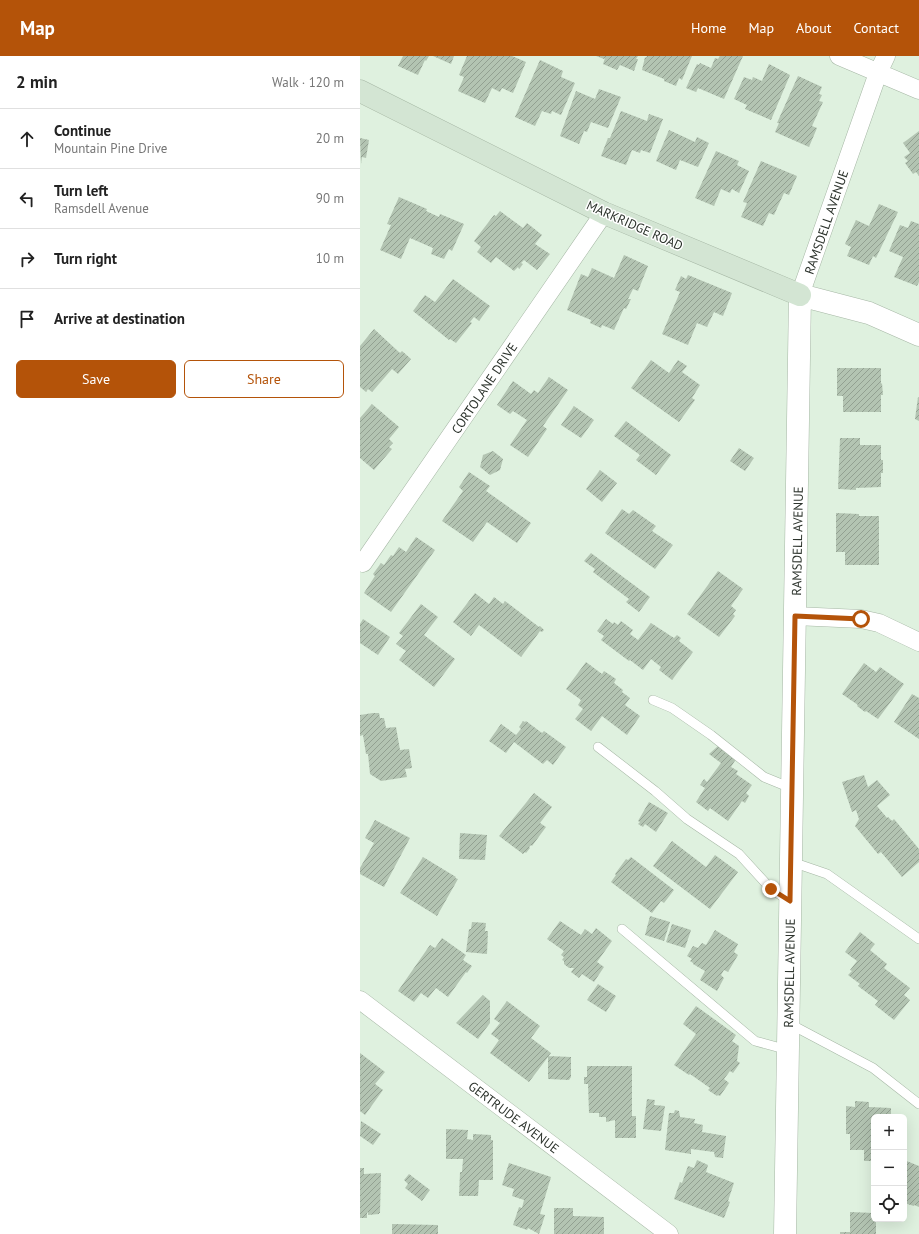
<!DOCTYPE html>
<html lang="en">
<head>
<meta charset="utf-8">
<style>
	:root { --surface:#fff; --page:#f2f2f2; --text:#222; --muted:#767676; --line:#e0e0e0; --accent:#b45309 }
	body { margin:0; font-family:"PT Sans",sans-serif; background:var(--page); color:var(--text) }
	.controls { position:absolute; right:12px; bottom:12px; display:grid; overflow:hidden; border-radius:6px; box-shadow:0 4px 16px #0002 }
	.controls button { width:36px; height:36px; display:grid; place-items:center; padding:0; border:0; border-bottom:1px solid var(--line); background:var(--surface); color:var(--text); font:20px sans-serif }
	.stop { position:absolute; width:12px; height:12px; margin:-9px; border:3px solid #b45309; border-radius:50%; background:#fff }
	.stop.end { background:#b45309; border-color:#fff; box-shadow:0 1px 4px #0008 }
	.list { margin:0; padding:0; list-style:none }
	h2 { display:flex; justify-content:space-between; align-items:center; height:52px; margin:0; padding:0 16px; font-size:17px }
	h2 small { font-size:13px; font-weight:400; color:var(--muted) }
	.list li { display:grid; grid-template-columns:26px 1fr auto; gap:12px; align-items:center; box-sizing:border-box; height:60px; padding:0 16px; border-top:1px solid var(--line) }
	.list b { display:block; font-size:15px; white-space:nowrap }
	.list p { margin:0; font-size:13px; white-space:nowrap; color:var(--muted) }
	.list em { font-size:13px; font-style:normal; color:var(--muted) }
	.actions { display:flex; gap:8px; padding:12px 16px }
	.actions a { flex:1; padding:9px 0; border:1px solid var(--accent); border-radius:6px; text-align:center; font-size:14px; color:var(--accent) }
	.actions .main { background:var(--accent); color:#fff }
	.icon { flex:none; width:22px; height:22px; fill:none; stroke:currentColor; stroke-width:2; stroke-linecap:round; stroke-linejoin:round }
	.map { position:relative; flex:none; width:559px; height:1178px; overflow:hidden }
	header { display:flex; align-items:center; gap:24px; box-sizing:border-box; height:56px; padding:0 20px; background:var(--accent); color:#fff }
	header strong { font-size:19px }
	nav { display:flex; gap:22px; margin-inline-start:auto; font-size:14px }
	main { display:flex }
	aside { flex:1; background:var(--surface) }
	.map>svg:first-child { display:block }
	.building { fill:url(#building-hatch) }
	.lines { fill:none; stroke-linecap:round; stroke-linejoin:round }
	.service-casing { stroke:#a6b7a5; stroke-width:10 }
	.minor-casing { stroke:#a6b7a5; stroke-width:19 }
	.tertiary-casing { stroke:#a6b7a5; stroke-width:23 }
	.secondary-casing { stroke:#a6b7a5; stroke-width:23 }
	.service { stroke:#fff; stroke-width:9 }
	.minor { stroke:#fff; stroke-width:18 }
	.tertiary { stroke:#fff; stroke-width:22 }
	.secondary { stroke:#d3e5d3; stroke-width:22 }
	.route { stroke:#b45309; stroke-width:5 }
	.labels { text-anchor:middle; stroke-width:3; stroke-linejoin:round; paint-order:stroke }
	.street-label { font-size:13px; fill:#2c332c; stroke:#fff }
</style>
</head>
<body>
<header>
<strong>Map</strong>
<nav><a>Home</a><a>Map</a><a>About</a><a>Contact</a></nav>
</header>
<main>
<aside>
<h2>2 min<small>Walk · 120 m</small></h2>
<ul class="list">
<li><svg class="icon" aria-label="ahead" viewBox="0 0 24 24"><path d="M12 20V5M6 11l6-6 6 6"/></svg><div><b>Continue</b><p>Mountain Pine Drive</p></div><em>20 m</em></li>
<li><svg class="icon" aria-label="left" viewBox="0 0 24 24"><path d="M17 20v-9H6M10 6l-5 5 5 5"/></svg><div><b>Turn left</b><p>Ramsdell Avenue</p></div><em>90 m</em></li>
<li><svg class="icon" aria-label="right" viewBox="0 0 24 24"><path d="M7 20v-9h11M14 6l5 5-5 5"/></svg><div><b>Turn right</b></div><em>10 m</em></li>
<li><svg class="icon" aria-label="arrive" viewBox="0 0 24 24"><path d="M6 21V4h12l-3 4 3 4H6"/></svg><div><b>Arrive at destination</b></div></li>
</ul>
<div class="actions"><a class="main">Save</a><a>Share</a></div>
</aside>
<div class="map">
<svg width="559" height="1178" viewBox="0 0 559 1178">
	<defs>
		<pattern id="building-hatch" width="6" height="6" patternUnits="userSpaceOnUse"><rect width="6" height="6" fill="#b3c4b2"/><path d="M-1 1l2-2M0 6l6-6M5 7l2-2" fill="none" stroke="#92a091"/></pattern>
	</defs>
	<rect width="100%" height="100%" fill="#dff1df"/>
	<path class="building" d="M43,0H69L66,5L65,4L58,19L38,10Z
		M73,0H94L91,8Z
		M107,0H152L166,6L153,37L142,32L140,36L132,32L125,47L98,35L104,21L99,19Z
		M236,0H278L276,3H278L274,15L260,9L257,14L243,8L245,2L244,3Z
		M287,0H332L322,24L319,22L316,30L304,25V23L282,14L285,1L286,2Z
		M360,0H383L364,43L338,32L336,36L326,32L337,8L339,9L340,7L351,12L355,2L358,3Z
		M180,4L203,15L201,21L215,27L201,59L192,55L191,58L182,55L175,70L155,61Z
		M409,8L430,19L411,64L385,53L387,49L374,43L384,21L392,24L393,21L402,25Z
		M438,20L462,31L459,38L462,39L459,45L463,46L452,70L457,72L449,91L415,76L419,67H417Z
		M239,33L261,41L248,72L231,66L227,76L224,75L219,88L200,80L216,35L235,43Z
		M261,55L287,65L289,58L303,63L290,97L281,94L280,97L272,94L266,109L241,100L248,82H250Z
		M309,74L335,86L337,81L349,87L338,111L320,104L316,114L296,105Z
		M559,75V120L556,116L553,118L545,107L548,105L544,101L550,97L543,87Z
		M0,82L9,84L6,102L2,101L1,108Z
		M356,95L379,105L377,109L389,115L379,137L372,133L370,137L361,133L354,150L335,142Z
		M401,105L437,120L429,139L424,137L414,159L409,157L403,170L381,161L387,147L383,146Z
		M39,141L67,153L66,155L79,161L80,158L104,168L92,195L89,193L84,203L71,198L73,192L50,182L41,203L20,194L31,169L27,168Z
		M519,148L538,156L516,202L513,200L509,209L487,200L491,191L485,188L496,164L509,170Z
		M140,155L163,172L167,167L182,179L175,188L190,198L177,214L164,204L161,207L163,208L159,213L158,211L154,215L136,201L131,207L117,196L121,191L114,185L134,159L136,160Z
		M551,165L559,168V226L557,230L534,221L543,201L529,195L540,169L548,172Z
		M264,199L288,210L278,235L273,233L268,243H271L266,253L264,252L254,274L242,269L241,272L230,267L231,264L207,254L221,218L228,221L232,212L254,222Z
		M328,219L372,237L363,260L354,256L347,271L337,267L328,289L302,278L320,236L315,234L321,220L326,223Z
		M93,223L130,250L119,265L114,261L110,266L112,267L96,287L90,283L89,284L53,255L65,239L75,246Z
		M14,273L40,297L42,295L51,303L38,318L32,313L12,336L8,333L6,336L0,331V290Z
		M291,304L309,317L318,304L327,310L322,316L340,329L332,342L335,344L319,366L271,332Z
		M477,312H521V328L522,327L523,339H521V356H483V340H477Z
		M189,321L208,334L183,370L187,373L168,401L150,389L167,364L153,355L150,358L137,349L153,325L171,338L174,334L178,337Z
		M558,341L559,342V365L555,363Z
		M12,348L39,371L29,383L33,387L29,391L32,393L14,414L0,402V362Z
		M214,350L234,364L221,382L201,369Z
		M266,365L311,399L296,419L276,404L280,399L254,380Z
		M480,382H500V389H521V404H523V417H521V431L496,432V434L478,433Z
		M379,392L394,402L385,415L370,405Z
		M133,395L143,403L140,414L130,419L120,411L123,399Z
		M240,414L257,427L242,446L226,433Z
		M109,416L130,430L126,435L171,467L157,487L127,466L113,486L82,465L103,435L99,431Z
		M262,453L269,458L273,454L296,470L292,475L313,489L295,513L245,477Z
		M476,457L499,458V460H519V509H485V496H476Z
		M56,481L75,494L31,556L4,537L15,520L13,518L21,507L24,509L31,499L33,500L39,491L46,496Z
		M231,497L290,541L279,556L266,546L269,543L233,516L235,513L224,505Z
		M358,515L383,533L371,550L376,554L373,558L375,560L359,581L327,558Z
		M115,537L129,548L134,541L143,548L145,545L179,571L180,570L184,574L182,576L180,575L161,601L119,569L111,580L93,566Z
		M61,548L78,561L64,579L95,603L74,631L39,604L46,595L36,588L43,580L39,577Z
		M3,563L30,581L18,599L0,587V568Z
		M246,563L253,568L254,566L258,569L261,565L273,574L270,578L278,584L291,567L314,582L317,579L321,582L319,585L333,596L312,624L299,614L301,611L291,603L283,614L270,604L269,605L241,584L244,580L237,575Z
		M226,606L242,618L244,615L256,623L254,627L263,634L262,636L270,642L265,649L280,660L267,679L242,660L231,675L215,663L223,653L218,649L221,644L206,633Z
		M504,607L516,616L520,611L544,628L518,663L506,655L505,656L497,650L498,649L482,638Z
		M552,638L559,642V683L534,666Z
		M13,657H19L20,662H24L26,672L36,671L40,694L49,693L52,712L45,713L47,721L21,725L10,718L8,698H6L3,679L0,680V659Z
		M163,665L165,666L166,665L182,677L184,675L206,691L193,709L187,704L183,708L154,686L146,697L129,685L141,668L156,679L161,673L159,671Z
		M358,690L376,703L371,711L378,715L376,718L392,729L386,737L389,740L385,747L382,745L368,765L350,752L348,755L336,746L345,732L340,729L344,723L347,726L361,707L349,698Z
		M504,719L508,731L517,724L530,739L517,750L527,762L528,761L532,765L534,763L559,793V806L542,821L521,796L518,798L495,770L499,763L496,754L492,756L482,726Z
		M174,737L192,751L180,767L186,771L172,790L171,789L169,791L170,792L166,797L165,796L163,798L139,780Z
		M289,746L308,757L296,776L285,768L283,771L278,768L280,766L278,765Z
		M15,764L50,782L24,831L0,818V812L14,787L5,782Z
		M100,777L127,779L125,804L99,803Z
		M312,785L346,811L355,799L378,816L350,853L293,810Z
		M63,801L96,821L95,822L98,823L77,860L40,837Z
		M271,801L314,834L304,847L301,845L292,857L251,826L256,819L255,818L266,803L268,804Z
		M290,860L310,866L304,885L285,879Z
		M200,865L221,879L225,873L232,878L236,872L252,885L237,906L244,911L234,926L222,918L219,922L211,916L214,912H209L204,908V905L202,904L204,901L201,899L204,895L187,883Z
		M112,866L126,867L125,875H128L127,898L106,896L109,873H111Z
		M312,868L331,874L325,892L306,886Z
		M355,874L378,888L374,896L378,899L368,916L364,914L361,919L364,922L357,935L340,924L345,915L333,908V907L330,905L332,903L327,900L333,890L338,892L342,887L346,889Z
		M500,876L515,888L510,894L527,908L524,912L550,932L544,939L550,944L534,964L515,949L518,945L498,930L500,928L488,919L492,915L490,914L497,905L485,896Z
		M82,882L106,899L103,904L112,910L107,917L106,916L88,941L76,932L68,942L61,937L54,946L38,935L70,889L75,892Z
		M238,928L256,940L246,956L227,944Z
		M123,939L130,945V967L118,983L96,967Z
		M147,945L180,970L171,982L191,997L169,1026L130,997L139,984L131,978L140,967L134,963Z
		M336,950L376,979L372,985L379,990L377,1005L380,1007L373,1017L370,1015L364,1023L369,1027L360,1040L358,1039L357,1040L348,1034L350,1032L330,1018L329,1019L314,1009L336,978L323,968Z
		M0,997L25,1016L15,1028L23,1034L5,1059L0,1055Z
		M188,1000L211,1001V1021L209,1024L188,1023Z
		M227,1010H272V1060H276V1082H255V1064L246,1066V1061H239V1057H229L228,1028H224V1021H227Z
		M287,1043L295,1044L294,1049L305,1050L301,1075L283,1073Z
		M495,1045L509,1046V1051L531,1052V1061H514V1109L512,1108V1105H504V1094H490V1078H486V1050L495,1051Z
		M315,1054L319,1055L320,1061L335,1063L334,1067L343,1069L342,1076L366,1080L363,1102L355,1101L354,1096L331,1093V1098L305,1094L309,1057H314Z
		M1,1065L21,1078L13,1089L0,1080Z
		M86,1073L108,1074L107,1083L113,1084V1078L131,1079V1084H133V1124H119L118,1140H99L100,1116H102L103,1103H86Z
		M337,1104L348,1109L346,1116L374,1127L368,1145L370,1146L364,1162L314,1143L320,1126L322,1127L328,1110L334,1112Z
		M544,1104L559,1110V1151L554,1149V1150L544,1147Z
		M149,1107L191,1121L180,1158L185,1159L179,1178L168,1172L167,1174L153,1169L159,1151L162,1152L164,1144L152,1140L154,1133L142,1129Z
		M0,1112H4V1118L21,1117L20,1157H19V1158L8,1159V1156L7,1157V1162H0Z
		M49,1118L70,1134L62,1145L45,1132L48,1128L44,1124Z
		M194,1152H213V1160L244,1161V1178H194Z
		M490,1156L514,1157V1163H516V1178H480V1176H490Z
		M32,1168L78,1169V1178H32Z"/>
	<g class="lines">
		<defs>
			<path id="service" d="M293,644L312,652L351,679L404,721L431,732
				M238,691L295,735L327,763L379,798L411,833L430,845
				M432,806L467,818L559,883
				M262,873L395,985L428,994
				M430,968L513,1012L559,1048"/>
			<path id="minor" d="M479,0L559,34
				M440,239L518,17L526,0
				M3,507L244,157
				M435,560L501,563L519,567L559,586
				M0,944L309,1178"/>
			<path id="tertiary" d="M425,1178L440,239L509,257L559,279"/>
			<path id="secondary" d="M0,35L244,157L440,239"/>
		</defs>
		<use href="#service" class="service-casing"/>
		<use href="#minor" class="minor-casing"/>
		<use href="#tertiary" class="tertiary-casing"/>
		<use href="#secondary" class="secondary-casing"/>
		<use href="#service" class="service"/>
		<use href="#minor" class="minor"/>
		<use href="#tertiary" class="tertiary"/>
		<use href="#secondary" class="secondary"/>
	</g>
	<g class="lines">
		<path class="route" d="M411,833L430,845L435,560L501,563"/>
	</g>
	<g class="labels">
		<g class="street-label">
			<text transform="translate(466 166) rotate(-71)" y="5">RAMSDELL AVENUE</text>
			<text transform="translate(275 169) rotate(24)" y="5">MARKRIDGE ROAD</text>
			<text transform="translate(124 332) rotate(-56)" y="5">CORTOLANE DRIVE</text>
			<text transform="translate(437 485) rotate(-89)" y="5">RAMSDELL AVENUE</text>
			<text transform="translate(429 917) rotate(-89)" y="5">RAMSDELL AVENUE</text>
			<text transform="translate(154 1061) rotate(37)" y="5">GERTRUDE AVENUE</text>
		</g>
	</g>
</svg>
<div class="controls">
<button>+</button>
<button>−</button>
<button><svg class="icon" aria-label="locate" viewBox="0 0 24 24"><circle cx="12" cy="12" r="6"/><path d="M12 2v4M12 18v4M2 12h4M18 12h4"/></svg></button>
</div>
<div class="stop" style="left:501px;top:563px"></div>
<div class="stop end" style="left:411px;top:833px"></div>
</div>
</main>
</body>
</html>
